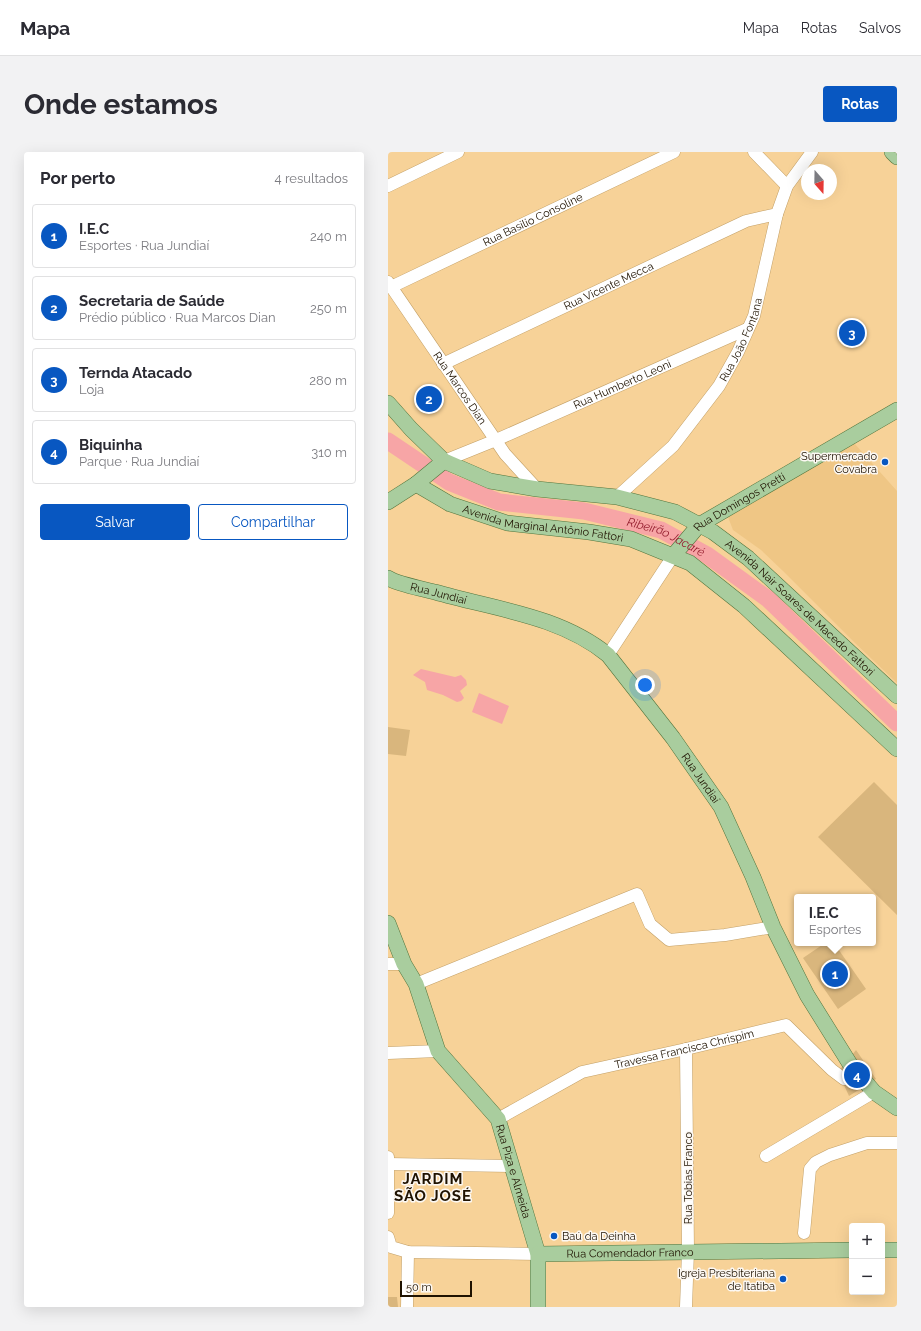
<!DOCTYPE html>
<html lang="pt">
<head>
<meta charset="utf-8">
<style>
	:root { --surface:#fff; --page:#f2f2f3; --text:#2b2b33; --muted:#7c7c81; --line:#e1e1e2; --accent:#0857c1 }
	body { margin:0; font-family:Raleway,sans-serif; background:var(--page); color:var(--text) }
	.controls { position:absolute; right:12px; bottom:12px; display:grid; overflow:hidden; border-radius:4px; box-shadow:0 4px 16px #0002 }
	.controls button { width:36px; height:36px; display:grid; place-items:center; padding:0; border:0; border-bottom:1px solid var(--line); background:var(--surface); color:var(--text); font:20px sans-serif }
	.compass { position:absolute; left:413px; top:12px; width:36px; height:36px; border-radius:50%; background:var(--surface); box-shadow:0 4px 16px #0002; rotate:160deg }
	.scale { position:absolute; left:12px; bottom:10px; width:72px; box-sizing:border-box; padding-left:4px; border:2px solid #1f1200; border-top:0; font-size:11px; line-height:14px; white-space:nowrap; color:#1f1200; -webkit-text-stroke:3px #fcf8f3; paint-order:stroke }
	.you { position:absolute; left:257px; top:533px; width:14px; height:14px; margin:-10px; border:3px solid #fff; border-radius:50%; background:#1a73e8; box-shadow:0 0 0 6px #1a73e833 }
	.badge { display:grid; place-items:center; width:26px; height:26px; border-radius:50%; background:var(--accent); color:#fff; font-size:13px; font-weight:700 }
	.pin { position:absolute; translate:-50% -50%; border:2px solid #fff; box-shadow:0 1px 4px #0006 }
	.popup { position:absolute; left:406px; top:742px; width:82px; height:52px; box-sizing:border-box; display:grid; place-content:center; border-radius:4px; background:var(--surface); filter:drop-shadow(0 1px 3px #0005); font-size:13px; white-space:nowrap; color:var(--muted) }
	.popup b { font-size:15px; color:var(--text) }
	.popup::after { content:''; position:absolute; left:50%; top:100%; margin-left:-8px; border:8px solid transparent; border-top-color:var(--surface) }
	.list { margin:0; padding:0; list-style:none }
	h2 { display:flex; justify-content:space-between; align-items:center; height:52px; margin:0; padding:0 16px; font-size:17px }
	h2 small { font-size:13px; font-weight:400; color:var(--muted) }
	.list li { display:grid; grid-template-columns:26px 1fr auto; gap:12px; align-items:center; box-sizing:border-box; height:64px; margin:0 8px 8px; padding:0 8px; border:1px solid var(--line); border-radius:4px }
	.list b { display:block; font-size:15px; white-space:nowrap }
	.list p { margin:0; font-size:13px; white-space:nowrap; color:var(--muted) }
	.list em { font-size:13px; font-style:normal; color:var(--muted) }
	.actions { display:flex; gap:8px; padding:12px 16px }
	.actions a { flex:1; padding:9px 0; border:1px solid var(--accent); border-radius:4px; text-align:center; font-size:14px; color:var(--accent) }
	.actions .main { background:var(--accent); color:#fff }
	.map { position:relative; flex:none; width:509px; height:1155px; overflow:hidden; border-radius:4px }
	header { display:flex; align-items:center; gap:24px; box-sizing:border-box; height:56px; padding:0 20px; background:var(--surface); border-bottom:1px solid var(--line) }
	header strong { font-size:19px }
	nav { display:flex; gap:22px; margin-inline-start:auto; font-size:14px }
	.intro { display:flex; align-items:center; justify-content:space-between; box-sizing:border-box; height:96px; padding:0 24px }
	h1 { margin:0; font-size:28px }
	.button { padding:10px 18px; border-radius:4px; background:var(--accent); color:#fff; font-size:14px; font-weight:700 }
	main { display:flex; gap:24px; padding:0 24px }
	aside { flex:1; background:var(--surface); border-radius:4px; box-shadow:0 4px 16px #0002 }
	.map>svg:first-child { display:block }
	.built { fill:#efc685 }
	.green { fill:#d9b67d }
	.water { fill:#f7a5a6 }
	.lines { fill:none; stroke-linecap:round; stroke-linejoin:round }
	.river { stroke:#f7a5a6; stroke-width:17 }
	.minor-casing { stroke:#c3a067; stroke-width:13 }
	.major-casing { stroke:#53753d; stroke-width:16 }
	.minor { stroke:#fff; stroke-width:12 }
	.major { stroke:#a9cd9e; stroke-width:15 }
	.poi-dot { fill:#0857c1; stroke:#fcf8f3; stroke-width:1.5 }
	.labels { text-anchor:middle; stroke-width:3; stroke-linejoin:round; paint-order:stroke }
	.street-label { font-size:11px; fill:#1f1200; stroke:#fcf8f3 }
	.poi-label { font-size:11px; fill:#1f1200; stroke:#fcf8f3; text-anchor:end }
	.water-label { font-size:12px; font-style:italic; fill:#962031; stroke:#fcf8f3 }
	.district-label { font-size:15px; font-weight:bold; letter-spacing:1px; fill:#1f1200; stroke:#fcf8f3 }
</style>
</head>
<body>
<header>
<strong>Mapa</strong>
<nav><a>Mapa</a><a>Rotas</a><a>Salvos</a></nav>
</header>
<div class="intro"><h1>Onde estamos</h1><a class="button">Rotas</a></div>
<main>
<aside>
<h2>Por perto<small>4 resultados</small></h2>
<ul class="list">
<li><span class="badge">1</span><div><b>I.E.C</b><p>Esportes · Rua Jundiaí</p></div><em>240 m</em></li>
<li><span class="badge">2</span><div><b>Secretaria de Saúde</b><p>Prédio público · Rua Marcos Dian</p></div><em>250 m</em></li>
<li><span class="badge">3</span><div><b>Ternda Atacado</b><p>Loja</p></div><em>280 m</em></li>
<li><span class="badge">4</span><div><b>Biquinha</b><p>Parque · Rua Jundiaí</p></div><em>310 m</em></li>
</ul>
<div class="actions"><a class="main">Salvar</a><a>Compartilhar</a></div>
</aside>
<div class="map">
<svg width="509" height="1155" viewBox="0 0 509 1155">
	<rect width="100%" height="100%" fill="#f7d298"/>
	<path class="built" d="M466,291L509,339V531L466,490L395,419L373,398L345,378L340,365Z"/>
	<path class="green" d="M0,575L22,578L18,604L0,602Z
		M486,630L509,653V763L430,685Z
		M437,791H446L478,837L450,857L415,806Z
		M468,898L488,927L461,944L450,920Z
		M0,1145H9L10,1155H0Z"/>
	<path class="water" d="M33,517L67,525L73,523L78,528L79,533L72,539L76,546L73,549L69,550L55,543L39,538L37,530L25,523Z
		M91,541L121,554L114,572L84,560Z"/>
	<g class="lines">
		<path class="river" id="s1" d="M0,289L61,330L111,350L196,359L273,378L319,403L380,447L509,571"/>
		<defs>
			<g id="minor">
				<path d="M366,0L399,34"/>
				<path d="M0,34L70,0"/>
				<path id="s2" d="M0,130L117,302L149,337"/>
				<path id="s3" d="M3,135L286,0"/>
				<path id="s4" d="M55,212L358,69L389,62"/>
				<path id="s5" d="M56,309L108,288L359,177"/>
				<path id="s6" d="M229,345L285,294L331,234L350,200L366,164L389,62L399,34L424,0"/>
				<path d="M220,503L285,404"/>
				<path d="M0,812H16"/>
				<path d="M28,832L249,742L262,772L281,788L337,783L385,775"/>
				<path d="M0,901L50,899"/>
				<path id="s7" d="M110,967L194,920L298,897L398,873L444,918L456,927L474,925"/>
				<path d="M378,1004L486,940"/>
				<path d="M0,1012L123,1014"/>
				<path d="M0,1061V1005"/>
				<path d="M416,1081L422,1017L428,1010L442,1003L479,991H509"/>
				<path d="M0,1085L3,1095L20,1100L150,1102"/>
				<path d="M19,1155L20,1100"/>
				<path d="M298,1155L300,1099L298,897"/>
			</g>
			<g id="major">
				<path d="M504,0L509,5"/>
				<path id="s8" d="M0,251L23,277L56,309L102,329L149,337L229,345L287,360L325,380L360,406L509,544"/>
				<path id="s9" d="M28,332L62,352L119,371L201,380L243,387L302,411L356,454L509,597"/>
				<path d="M0,350L28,332L56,309"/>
				<path id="s10" d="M285,404L311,373L509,258"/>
				<path id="s11" d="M0,426C9,432 35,437 47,440C105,457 171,463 220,503L285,586L333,655L365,725L385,775L419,843L462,912L486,940L509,956"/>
				<path id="s12" d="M0,771L16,812L28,832L50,899L110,967L150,1102V1155"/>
				<path d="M494,1098H509"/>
				<path id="s13" d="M150,1102L464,1098"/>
			</g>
		</defs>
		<use href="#minor" class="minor-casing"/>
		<use href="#major" class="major-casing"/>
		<use href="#minor" class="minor"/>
		<use href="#major" class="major"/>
	</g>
	<g class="poi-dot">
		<circle cx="497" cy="310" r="4"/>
		<circle cx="166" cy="1084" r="4"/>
		<circle cx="395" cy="1127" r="4"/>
	</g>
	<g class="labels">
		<g class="street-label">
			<text dy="4" stroke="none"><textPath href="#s3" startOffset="157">Rua Basilio Consoline</textPath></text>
			<text dy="4" stroke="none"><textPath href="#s4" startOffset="183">Rua Vicente Mecca</textPath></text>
			<text dy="4" stroke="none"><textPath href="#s6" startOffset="203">Rua João Fontana</textPath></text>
			<text dy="4" stroke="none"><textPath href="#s5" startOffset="194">Rua Humberto Leoni</textPath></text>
			<text dy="4" stroke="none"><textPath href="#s2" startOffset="128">Rua Marcos Dian</textPath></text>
			<text dy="4" stroke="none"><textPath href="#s10" startOffset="87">Rua Domingos Pretti</textPath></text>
			<text dy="4" stroke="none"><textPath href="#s9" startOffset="135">Avenida Marginal Antônio Fattori</textPath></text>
			<text dy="4" stroke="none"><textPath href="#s11" startOffset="53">Rua Jundiaí</textPath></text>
			<text dy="4" stroke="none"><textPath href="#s8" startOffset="477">Avenida Nair Soares de Macedo Fattori</textPath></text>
			<text dy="4" stroke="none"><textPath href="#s11" startOffset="389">Rua Jundiaí</textPath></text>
			<text dy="4" stroke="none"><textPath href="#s7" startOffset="201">Travessa Francisca Chrispim</textPath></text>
			<text dy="4" stroke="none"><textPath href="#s12" startOffset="283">Rua Piza e Almeida</textPath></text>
			<text transform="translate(300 1026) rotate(-90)" y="4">Rua Tobias Franco</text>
			<text dy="4" stroke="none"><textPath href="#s13" startOffset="92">Rua Comendador Franco</textPath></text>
		</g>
		<g class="poi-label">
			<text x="489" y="308">Supermercado<tspan x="489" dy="13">Covabra</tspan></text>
			<text x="174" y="1088" text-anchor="start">Baú da Deinha</text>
			<text x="387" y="1125">Igreja Presbiteriana<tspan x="387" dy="13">de Itatiba</tspan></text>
		</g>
		<g class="water-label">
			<text dy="4" stroke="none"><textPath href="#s1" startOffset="299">Ribeirão Jacaré</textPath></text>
		</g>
		<g class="district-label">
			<text x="45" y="1032">JARDIM<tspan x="45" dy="17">SÃO JOSÉ</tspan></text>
		</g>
	</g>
</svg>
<div class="controls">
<button>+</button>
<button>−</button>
</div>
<svg class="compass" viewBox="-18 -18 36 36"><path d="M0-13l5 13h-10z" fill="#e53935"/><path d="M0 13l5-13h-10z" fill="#7c7c81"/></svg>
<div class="scale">50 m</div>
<div class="you"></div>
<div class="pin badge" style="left:447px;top:822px">1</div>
<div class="popup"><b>I.E.C</b>Esportes</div>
<div class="pin badge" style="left:41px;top:247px">2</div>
<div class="pin badge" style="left:464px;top:181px">3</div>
<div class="pin badge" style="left:469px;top:923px">4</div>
</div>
</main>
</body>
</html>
